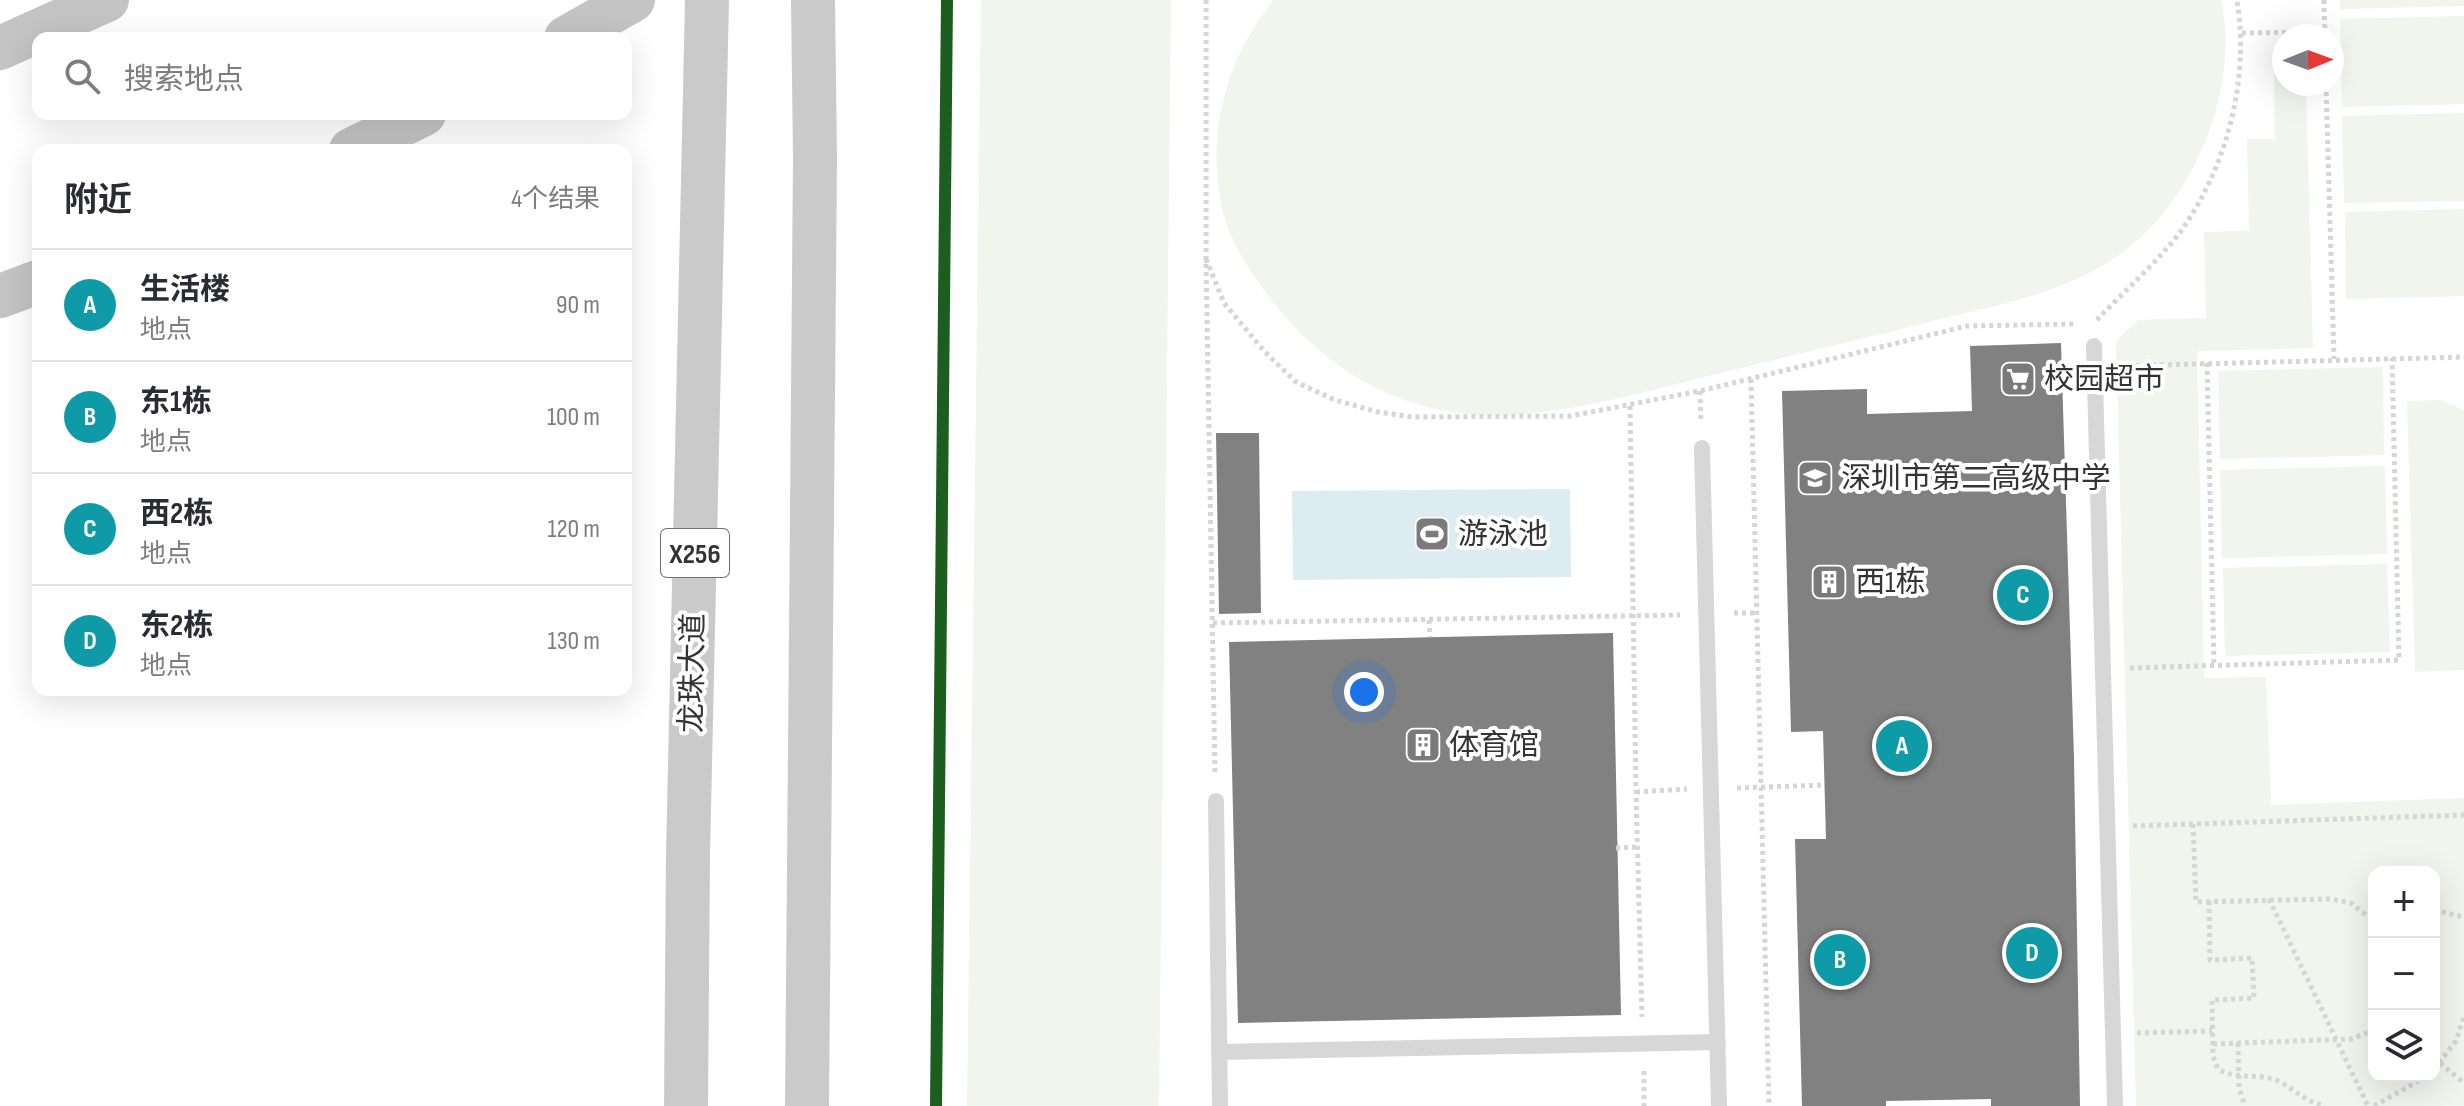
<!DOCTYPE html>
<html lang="zh">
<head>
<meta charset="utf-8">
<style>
	:root { --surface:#fff; --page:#f7f7f7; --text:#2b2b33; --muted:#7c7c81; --line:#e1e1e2; --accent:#7a7a7a }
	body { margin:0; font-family:"Sofia Sans Condensed","Noto Sans SC",sans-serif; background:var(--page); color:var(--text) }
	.controls { position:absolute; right:24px; bottom:24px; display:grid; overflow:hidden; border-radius:16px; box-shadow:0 8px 32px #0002 }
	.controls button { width:72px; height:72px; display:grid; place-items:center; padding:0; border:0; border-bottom:2px solid var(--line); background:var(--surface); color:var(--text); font:40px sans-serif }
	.compass { position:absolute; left:2272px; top:24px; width:72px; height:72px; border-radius:50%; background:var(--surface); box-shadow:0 8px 32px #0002; rotate:89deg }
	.you { position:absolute; left:1364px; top:692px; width:28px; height:28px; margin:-20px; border:6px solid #fff; border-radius:50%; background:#1a73e8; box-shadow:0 0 0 12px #1a73e833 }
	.badge { display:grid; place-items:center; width:52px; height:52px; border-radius:50%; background:var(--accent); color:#fff; font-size:26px; font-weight:700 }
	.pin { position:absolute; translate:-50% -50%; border:4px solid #fff; box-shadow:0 2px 8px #0006 }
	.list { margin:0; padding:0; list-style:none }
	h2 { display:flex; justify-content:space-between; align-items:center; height:104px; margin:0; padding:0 32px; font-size:34px }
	h2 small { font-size:26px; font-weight:400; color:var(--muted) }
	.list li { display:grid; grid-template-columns:52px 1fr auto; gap:24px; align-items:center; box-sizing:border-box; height:112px; padding:0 32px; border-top:2px solid var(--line) }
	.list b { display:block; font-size:30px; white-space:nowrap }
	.list p { margin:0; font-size:26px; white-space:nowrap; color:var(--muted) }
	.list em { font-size:26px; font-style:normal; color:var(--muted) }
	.icon { flex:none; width:44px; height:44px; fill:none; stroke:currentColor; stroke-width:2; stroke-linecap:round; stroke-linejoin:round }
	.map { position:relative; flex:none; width:2464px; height:1106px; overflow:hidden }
	.search { position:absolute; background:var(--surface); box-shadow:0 8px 32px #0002; left:32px; top:32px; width:600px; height:88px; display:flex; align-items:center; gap:20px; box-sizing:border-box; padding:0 28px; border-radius:16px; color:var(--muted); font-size:30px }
	.panel { position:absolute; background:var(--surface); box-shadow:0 8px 32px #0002; left:32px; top:144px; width:600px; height:552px; border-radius:16px }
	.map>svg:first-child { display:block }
	.green { fill:#f1f5ed; fill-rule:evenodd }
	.water { fill:#ddebf3 }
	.building { fill:#818181 }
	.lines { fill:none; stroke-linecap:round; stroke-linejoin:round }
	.path { stroke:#d6d6d6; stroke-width:5; stroke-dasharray:4 4; stroke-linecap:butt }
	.service { stroke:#d7d7d7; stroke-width:16 }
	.primary { stroke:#cacaca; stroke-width:44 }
	.motorway { stroke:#c4c4c4; stroke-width:44 }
	.cycleway-casing { stroke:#fff; stroke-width:17 }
	.cycleway { stroke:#1b5e20; stroke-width:12 }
	.labels { text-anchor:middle; stroke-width:8; stroke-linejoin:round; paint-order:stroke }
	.shield { fill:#fff; stroke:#707070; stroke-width:2 }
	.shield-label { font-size:28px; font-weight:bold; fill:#333 }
	.poi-label { font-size:30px; fill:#333; stroke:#fff; text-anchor:start }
	.street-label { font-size:30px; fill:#333; stroke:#fff }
</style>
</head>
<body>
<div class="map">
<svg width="2464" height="1106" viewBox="0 0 2464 1106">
	<rect width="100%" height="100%" fill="#fff"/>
	<path class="green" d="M981,0H1171L1159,1106H967Z
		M1274,0H2221C2241,86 2194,201 2123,252C2072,289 2013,302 1953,316C1906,328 1858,340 1811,351C1762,363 1712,375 1662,388C1599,403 1523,422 1458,413C1378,402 1316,359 1268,296C1252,274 1235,249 1226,223C1203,146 1223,60 1274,0Z
		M2340,0H2464V6L2340,9Z
		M2464,16V104L2342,107L2340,19Z
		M2274,71H2284V84H2306L2313,348L2197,351L2204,678L2266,677L2271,805L2464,798V1106H2136L2116,341L2138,320L2206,318L2204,232L2249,231L2247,139H2275ZM2374,872H2434V1076H2374Z
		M2464,113V201L2344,203L2342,116Z
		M2464,209V296L2346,299L2345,212Z
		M2383,367L2384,455L2220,459L2218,371Z
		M2441,400L2464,410V670L2415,672L2407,401Z
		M2385,466L2387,554L2222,558L2220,470Z
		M2387,564L2390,652L2225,656L2223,568Z"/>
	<path class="water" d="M1570,489L1571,577L1293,580L1292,491Z"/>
	<path class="building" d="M2061,343L2074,758L2080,1106H1991V1099L1886,1101V1106H1802L1795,839H1826L1823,731L1791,732L1782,391L1867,389V414L1972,411L1970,346Z
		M1216,433H1259L1261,613L1219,614Z
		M1613,633L1621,1015L1238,1023L1229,642Z"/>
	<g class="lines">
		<path class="path" d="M1206,0V259L1215,775
			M2324,0L2325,36
			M2242,33L2325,32
			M2326,84L2334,359
			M1206,259L1224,303L1264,351L1296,382L1335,400L1378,412L1412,417L1570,416L1700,391L1967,326L2076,324
			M2097,320C2123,292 2159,261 2181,231C2227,166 2250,79 2237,0
			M2207,363L2214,665
			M2120,366L2464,357
			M1751,379L1769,1106
			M1700,391L1701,422
			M1630,406L1636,792L1642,1017
			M1734,613H1757
			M1429,620L1430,637
			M1213,623L1680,615
			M2130,668L2399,660L2392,358
			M1737,788L1824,785
			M1636,792L1687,789
			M2193,824L2196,902L2331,899L2351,903L2374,921
			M2133,826L2464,815
			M1616,848L1637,847
			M2269,899L2368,1106
			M2209,901L2210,960L2252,958L2254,998L2212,1000L2213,1056L2218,1069C2239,1081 2261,1072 2280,1082C2297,1091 2304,1101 2325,1106
			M2434,910L2464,917
			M2137,1033L2212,1031
			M2238,1043L2239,1088L2245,1106
			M2213,1044L2351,1039L2374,1030
			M2434,1058L2464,1083
			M2434,1069L2456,1041L2464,1016
			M1644,1071V1106
			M2374,1106L2427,1076"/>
		<path class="service" d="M2094,346L2115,1106
			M1702,448L1719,1106
			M1216,801L1220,1106
			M1219,1052L1718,1042"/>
		<path class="primary" d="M686,1106L688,855L707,0
			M807,1106L815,158L813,0"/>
		<path class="motorway" d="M566,38L633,0
			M0,48L107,0
			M351,150L424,114
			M0,296L38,282"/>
		<defs>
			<path id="cycleway" d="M936,1106L947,0"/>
		</defs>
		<use href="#cycleway" class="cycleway-casing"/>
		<use href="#cycleway" class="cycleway"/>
	</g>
	<defs>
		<symbol id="supermarket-square" viewBox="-11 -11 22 22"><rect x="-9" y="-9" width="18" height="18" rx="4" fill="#7a7a7a" stroke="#fff"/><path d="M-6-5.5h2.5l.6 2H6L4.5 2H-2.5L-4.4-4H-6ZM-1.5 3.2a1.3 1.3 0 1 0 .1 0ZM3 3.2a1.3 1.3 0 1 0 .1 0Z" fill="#fff"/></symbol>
		<symbol id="school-square" viewBox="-11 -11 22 22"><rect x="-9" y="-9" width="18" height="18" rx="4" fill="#7a7a7a" stroke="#fff"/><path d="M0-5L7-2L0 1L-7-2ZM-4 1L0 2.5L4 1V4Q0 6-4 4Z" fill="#fff"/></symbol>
		<symbol id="stadium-square" viewBox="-11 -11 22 22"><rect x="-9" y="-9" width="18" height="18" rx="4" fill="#7a7a7a" stroke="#fff"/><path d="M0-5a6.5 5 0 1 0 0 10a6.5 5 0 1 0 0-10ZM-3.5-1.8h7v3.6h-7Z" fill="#fff"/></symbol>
		<symbol id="building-square" viewBox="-11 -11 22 22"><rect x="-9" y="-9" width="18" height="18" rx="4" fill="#7a7a7a" stroke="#fff"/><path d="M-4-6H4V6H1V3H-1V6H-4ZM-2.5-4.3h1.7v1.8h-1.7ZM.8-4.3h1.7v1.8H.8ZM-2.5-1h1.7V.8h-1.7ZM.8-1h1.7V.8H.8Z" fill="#fff"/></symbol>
	</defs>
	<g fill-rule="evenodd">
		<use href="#supermarket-square" x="1998" y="359" width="40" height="40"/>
		<use href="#school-square" x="1795" y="458" width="40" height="40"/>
		<use href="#stadium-square" x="1412" y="514" width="40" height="40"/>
		<use href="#building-square" x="1809" y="562" width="40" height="40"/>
		<use href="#building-square" x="1403" y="725" width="40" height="40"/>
	</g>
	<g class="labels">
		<rect class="shield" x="661" y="529" width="68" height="48" rx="6"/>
		<g class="shield-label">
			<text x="695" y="563">X256</text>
		</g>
		<g class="poi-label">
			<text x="2044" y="389">校园超市</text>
			<text x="1841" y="488">深圳市第二高级中学</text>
			<text x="1458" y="544">游泳池</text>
			<text x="1855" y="592">西1栋</text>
			<text x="1449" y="755">体育馆</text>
		</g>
		<g class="street-label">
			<text transform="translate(692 673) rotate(-89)" y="10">龙珠大道</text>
		</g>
	</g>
</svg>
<div class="controls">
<button>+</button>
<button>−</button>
<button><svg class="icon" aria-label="layers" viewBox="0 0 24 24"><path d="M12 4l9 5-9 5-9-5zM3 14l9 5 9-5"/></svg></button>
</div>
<svg class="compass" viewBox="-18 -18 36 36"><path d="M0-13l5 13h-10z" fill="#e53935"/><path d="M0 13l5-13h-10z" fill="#7c7c81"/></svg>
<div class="you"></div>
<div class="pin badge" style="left:1902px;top:746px;background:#0f9aa8">A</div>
<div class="pin badge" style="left:1840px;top:960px;background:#0f9aa8">B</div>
<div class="pin badge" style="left:2023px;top:595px;background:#0f9aa8">C</div>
<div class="pin badge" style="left:2032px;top:953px;background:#0f9aa8">D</div>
<div class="search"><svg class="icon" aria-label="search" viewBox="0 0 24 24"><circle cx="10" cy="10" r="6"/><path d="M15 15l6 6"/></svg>搜索地点</div>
<section class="panel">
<h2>附近<small>4个结果</small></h2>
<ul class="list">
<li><span class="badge" style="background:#0f9aa8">A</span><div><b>生活楼</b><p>地点</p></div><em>90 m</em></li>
<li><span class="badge" style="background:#0f9aa8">B</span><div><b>东1栋</b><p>地点</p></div><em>100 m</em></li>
<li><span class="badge" style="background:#0f9aa8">C</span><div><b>西2栋</b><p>地点</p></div><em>120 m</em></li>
<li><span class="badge" style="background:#0f9aa8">D</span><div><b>东2栋</b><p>地点</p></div><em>130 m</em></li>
</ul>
</section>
</div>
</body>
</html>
